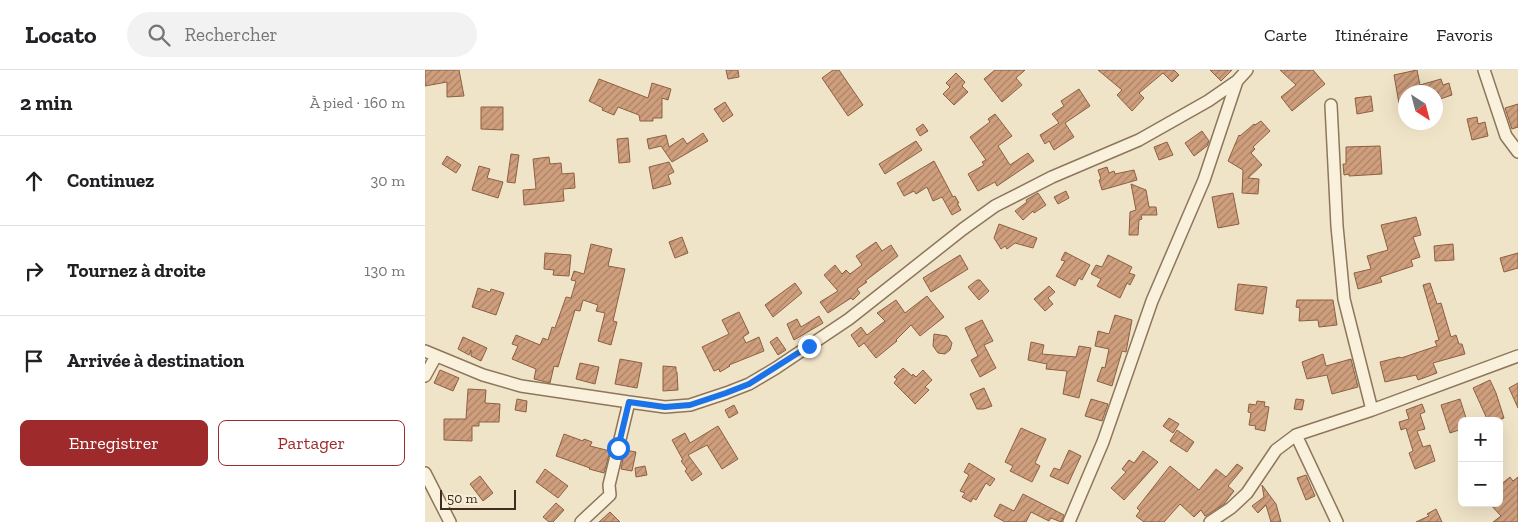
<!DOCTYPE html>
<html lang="fr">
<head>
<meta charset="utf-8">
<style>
	:root { --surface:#fff; --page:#f2f2f2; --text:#202124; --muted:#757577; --line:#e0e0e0; --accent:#9e2a2b }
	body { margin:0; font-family:"Zilla Slab",serif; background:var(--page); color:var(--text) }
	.controls { position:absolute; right:15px; bottom:15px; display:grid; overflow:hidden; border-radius:8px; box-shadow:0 5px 20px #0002 }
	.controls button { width:45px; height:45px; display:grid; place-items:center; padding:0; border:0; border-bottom:1px solid var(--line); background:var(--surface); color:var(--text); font:25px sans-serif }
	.compass { position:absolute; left:973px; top:15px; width:45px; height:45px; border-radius:50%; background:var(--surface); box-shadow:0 5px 20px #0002; rotate:144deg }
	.scale { position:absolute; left:15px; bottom:12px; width:76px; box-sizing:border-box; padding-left:5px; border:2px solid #3d2e20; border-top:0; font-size:14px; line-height:18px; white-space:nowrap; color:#3d2e20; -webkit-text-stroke:4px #f7eed8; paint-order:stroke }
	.stop { position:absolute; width:15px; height:15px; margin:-11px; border:4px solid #1a73e8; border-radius:50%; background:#fff }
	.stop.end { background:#1a73e8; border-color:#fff; box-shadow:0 1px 5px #0008 }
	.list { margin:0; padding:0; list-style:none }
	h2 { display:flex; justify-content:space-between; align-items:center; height:65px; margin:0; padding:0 20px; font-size:21px }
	h2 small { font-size:16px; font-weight:400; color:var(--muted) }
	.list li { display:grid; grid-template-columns:32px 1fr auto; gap:15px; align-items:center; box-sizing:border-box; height:90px; padding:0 20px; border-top:1px solid var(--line) }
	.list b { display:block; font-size:19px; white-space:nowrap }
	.list em { font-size:16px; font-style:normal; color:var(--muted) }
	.actions { display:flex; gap:10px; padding:15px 20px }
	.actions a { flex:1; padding:11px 0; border:1px solid var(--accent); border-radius:8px; text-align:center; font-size:18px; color:var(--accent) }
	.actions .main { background:var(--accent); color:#fff }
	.icon { flex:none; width:28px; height:28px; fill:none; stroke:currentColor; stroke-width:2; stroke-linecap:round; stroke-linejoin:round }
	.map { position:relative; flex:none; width:1093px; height:452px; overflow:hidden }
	header { display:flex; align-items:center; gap:30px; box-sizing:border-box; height:70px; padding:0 25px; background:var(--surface); border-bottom:1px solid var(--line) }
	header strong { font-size:24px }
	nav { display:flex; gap:28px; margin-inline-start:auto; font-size:18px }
	.search { width:350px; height:45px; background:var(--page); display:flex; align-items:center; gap:12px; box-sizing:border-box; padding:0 18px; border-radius:28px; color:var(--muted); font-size:19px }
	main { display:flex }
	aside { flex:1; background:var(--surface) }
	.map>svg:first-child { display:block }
	.building { fill:url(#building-hatch); stroke:#8d5f41 }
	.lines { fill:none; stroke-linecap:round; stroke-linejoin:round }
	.minor-casing { stroke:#8d765c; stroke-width:14 }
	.minor { stroke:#faf1dc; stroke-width:11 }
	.route { stroke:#1a73e8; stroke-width:6 }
</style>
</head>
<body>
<header>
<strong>Locato</strong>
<div class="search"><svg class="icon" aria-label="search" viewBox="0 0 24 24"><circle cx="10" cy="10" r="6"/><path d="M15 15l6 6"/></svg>Rechercher</div>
<nav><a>Carte</a><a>Itinéraire</a><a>Favoris</a></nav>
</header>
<main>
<aside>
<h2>2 min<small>À pied · 160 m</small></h2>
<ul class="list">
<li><svg class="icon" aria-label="ahead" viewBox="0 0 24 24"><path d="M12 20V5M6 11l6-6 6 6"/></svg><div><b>Continuez</b></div><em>30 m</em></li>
<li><svg class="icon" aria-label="right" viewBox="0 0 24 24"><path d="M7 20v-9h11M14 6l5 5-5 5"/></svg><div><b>Tournez à droite</b></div><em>130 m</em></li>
<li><svg class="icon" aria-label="arrive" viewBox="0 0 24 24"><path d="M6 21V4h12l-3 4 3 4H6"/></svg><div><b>Arrivée à destination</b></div></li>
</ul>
<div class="actions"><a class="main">Enregistrer</a><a>Partager</a></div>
</aside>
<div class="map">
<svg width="1093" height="452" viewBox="0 0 1093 452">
	<defs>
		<pattern id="building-hatch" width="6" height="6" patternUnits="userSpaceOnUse" patternTransform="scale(1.25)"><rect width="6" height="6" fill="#cf9f7d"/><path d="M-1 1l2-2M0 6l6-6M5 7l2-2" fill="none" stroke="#a98266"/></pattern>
	</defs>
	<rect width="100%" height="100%" fill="#f0e4c8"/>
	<path class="building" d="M0,0H34L39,26L22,27V12L0,16Z
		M301,0H313L314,7L303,9Z
		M408,0H414L438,35L423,46L397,8Z
		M570,0H600L591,8L597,15L577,32L559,9Z
		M673,0H749L754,5L747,12L738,3L714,23L719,28L707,41L692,25L697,20Z
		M785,0H807L796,11Z
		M855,0H888L900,14L867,41L856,27L871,15Z
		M992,0L995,15L1016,9L1018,15L1024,13L1027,25L1015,29L1013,22H980V44L976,45L969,5Z
		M531,3L540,12L537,16L543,22L529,35L518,24L525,17L521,13Z
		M174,9L223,28L227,13L246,19L243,30L237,28V48H228V51H215L214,45L193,37L189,45L177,40L178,38L164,31Z
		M654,19L665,36L640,53L649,67L629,80L624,71L620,74L615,65L634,53L627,44L639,36L636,31Z
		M946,26L948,41L932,44L930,28Z
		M300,32L308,45L298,52L289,39Z
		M1093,34V57L1087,59L1080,38Z
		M56,37H78V60L56,59Z
		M570,44L587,66L573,76L585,95L603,83L609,91L572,116L570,112L553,121L543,104L559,95L557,92L561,90L545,67L565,52L563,49Z
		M1052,47L1053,54L1060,52L1063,66L1047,70L1042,49Z
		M836,51L845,61L828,77L830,79L826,83L837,95L823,108L834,109L833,124L817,123L818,100L803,91L814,65L815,66L829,54L830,55Z
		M498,54L503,61L495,66L491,59Z
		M777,61L784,71L782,76L769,86L760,73Z
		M278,63L283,71L247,92L236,76L224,79L222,69L241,65L244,77L258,68L262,74Z
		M203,68L205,92L194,93L192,69Z
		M491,71L497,80L460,104L454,94Z
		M742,72L748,85L734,90L729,77Z
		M955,76L957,104L924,106V104L919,105L918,94H921V77Z
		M86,84L94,85L90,113L82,112Z
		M22,86L36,95L31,103L17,94Z
		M124,87L125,94L136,93L137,104L149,103L150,118L138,119L139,131L99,135L98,120L111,119L108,89Z
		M509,91L528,127L530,126L534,133H532L536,140L527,145L517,127L508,131L502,117L491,124L489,121L479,126L472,113Z
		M244,92L249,102L243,105L246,114L228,119L224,97Z
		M54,96L65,99L62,108L78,112L73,128L47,120Z
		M682,97L684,103L689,101L690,104L709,100L712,110L677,120L674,110L676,109L673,100Z
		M706,114L721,120L724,137H731L732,145H716L717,149L714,150L713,165H704L705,142L711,140Z
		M641,121L644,128L633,134L629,127Z
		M613,123L621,135L609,143L608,141L598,150L590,141L602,132L601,130Z
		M808,123L814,154L793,158L787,127Z
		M991,147L996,165L988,167L995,187L986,190L988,196L955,207L957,212L933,219L929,203L946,199L942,186L963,180L956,155Z
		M574,154L612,168L608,178L590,173L582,179L580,176L576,179L569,168Z
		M257,167L263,183L250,188L244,172Z
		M451,172L457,181L466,175L473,186L440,211L442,212L432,219L435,223L428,230L426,228L403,243L395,232L413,221L399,205L410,195L417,204L421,200L425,204L437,195L431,186Z
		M166,174L187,179L183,196L200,199L188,251L192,252L186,275L173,271L180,243L171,241L173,235L158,230L155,241L150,240L133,297L129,296L125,313L109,309L111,299L87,289L93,276L87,274L91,265L115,275L118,268L123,270L127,257L130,258L141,227L146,228L151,211L146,210L149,201L159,204Z
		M1028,174L1029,190L1010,191L1009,176Z
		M640,182L665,195L657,210L654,208L650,216L631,206L640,191L636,190Z
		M120,183L146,185L144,206L128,205L129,200L119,199Z
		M1093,183V198L1079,202L1075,188Z
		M535,185L543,199L506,222L498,208Z
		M683,185L707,197L704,203L710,205L705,215L702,213L695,228L672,216L676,209L666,204L671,195L677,197Z
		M552,210H555L564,221L554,230L543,217Z
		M370,213L377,223L348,247L340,235Z
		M1005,213L1012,234L1016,233L1026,267L1031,265L1034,274H1037L1040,284L1008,293L1012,303L993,310L991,305L960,312L955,292L975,287L976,288L1012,276L1010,271L1014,270L998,215Z
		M813,214L842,217L838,244L810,240Z
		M624,216L630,222L623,228L628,234L620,241L609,229Z
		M53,218L65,222L66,219L79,223L71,245L47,237Z
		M502,226L519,247L495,266L486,255L471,270L472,271L451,288L439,273L434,277L426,265L436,257L442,265L460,251L452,243L471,230L480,243Z
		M872,230H908L912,255L894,257L893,250L874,251L875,238L871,237Z
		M314,242L324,263L318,267L321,273L334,267L339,281L304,295L305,296L295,302L294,299L289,301L277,277L304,264L297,250Z
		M690,245L707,250L701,282L697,281L687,316L672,311L677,297L680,298L684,279L670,276L673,261L684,264Z
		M394,246L398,253L369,270L362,254L372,249L376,257Z
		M557,250L568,271L559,275L571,298L555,307L546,290L553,286L540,258Z
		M509,264L522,266L527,273L525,280L520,284L513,283L508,276Z
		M38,267L62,278L56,291L46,286V280L44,285L33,279Z
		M352,267L361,280L353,285L345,272Z
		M606,272L619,275L617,284L651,287L654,276L666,278L654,328L638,324L642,301L621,299L622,294L603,290Z
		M898,284L901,296L926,289L933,317L907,324L902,305L882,309L877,292Z
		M195,289L217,293L212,318L190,314Z
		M155,293L174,297L170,314L151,309Z
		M238,296L251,297V302H252L253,320L238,321Z
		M478,298L487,306L488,304L491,307L498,300L507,310L500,317L504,320L490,334L469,313L472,309L469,307Z
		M15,300L34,308L28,321L9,313Z
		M1065,310L1071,323L1079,348L1072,351H1063L1048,318Z
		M1093,313V338L1084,318Z
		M559,318L567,336L559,339H552L545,324Z
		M43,319L61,320L60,333L75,334L74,352H54V356H47V371L19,370V349H41Z
		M92,329L102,331L101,342L90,340Z
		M666,329L683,334L677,351L660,346Z
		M871,329L879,330L877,340L869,339Z
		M1035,329L1042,351H1037V359L1025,363L1016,335Z
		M832,331L840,332L839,336L844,337L840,361L830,359L831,356L824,355L826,343L823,342L824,334L831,335Z
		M997,334L1000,342L995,344L1000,359L992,361L998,377L1005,375L1010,391L990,399L984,383L988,381L981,358L976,360L974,352L984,349L981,340Z
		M309,335L313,343L304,348L300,340Z
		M744,348L754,354L748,363L738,356Z
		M293,356L313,389L297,399L282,375L263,385L277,404L267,411L260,401L262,399L256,391L258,390L247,370L260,363L265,373Z
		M596,358L621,369L610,393L615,396L607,412L585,401L588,396L580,392Z
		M752,360L769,372L762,382L745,371Z
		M139,364L158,371L159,369L167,372L165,376L185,381L179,403L164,399L165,398L131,386Z
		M200,380L211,382L207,401L196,399L199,384L200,385Z
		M644,380L656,386L643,414L625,406L629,398L635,400Z
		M718,381L733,392L699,430L686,418L701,402L697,399L704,390L709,393Z
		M544,393L570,409L565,416L561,413L551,430L548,428L546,432L537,427L540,423L535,421L544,405L539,402Z
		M812,394L818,398L803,416L809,421L799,434L782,445L780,446L776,440L769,447L755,434L739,452H719L711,446L715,441L712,438L745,396L774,420L791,399L801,407Z
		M220,396L222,405L211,407L210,398Z
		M120,399L143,416L133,428L111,412Z
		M881,405L890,426L881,430L872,408Z
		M55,406L68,423L58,431L45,414Z
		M1085,407L1088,411L1093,407V452H1068L1076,446L1064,433H1074V416Z
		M837,415L851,434L856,452H846L841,435L833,443L827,436L839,427Z
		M598,424L639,445L636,452L626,448L624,451L606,442L601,452H580L569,446L575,434L589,441Z
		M131,433L139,440L128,452H124L118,447Z
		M1011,439L1017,452H991L1004,446L1002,444Z
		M185,442L195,452H174Z"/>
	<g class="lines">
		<defs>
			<path id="minor" d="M1059,0L1081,66L1093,82
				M0,281L58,305L96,316L204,332L240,337L265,335L301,323L324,314L351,298L424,249L538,159L570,136L627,107L714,70L783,31L812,11
				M0,306L11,286
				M947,340L1093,286
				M871,365L947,340L919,229L912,156L906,35
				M0,403L25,452
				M156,452L185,425L184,415L204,332
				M644,452L678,372L727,231L779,110L812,11L822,0
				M785,452L806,438L822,423L851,380L871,365L912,452"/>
		</defs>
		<use href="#minor" class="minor-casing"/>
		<use href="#minor" class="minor"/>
	</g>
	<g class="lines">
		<path class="route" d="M193,378L204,332L240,337L265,335L301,323L324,314L384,276"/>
	</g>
</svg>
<div class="controls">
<button>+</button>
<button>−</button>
</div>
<svg class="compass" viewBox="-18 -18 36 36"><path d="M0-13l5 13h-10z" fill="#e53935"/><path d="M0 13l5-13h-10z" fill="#757577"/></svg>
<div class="scale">50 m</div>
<div class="stop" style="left:193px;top:378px"></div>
<div class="stop end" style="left:384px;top:276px"></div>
</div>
</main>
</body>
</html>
